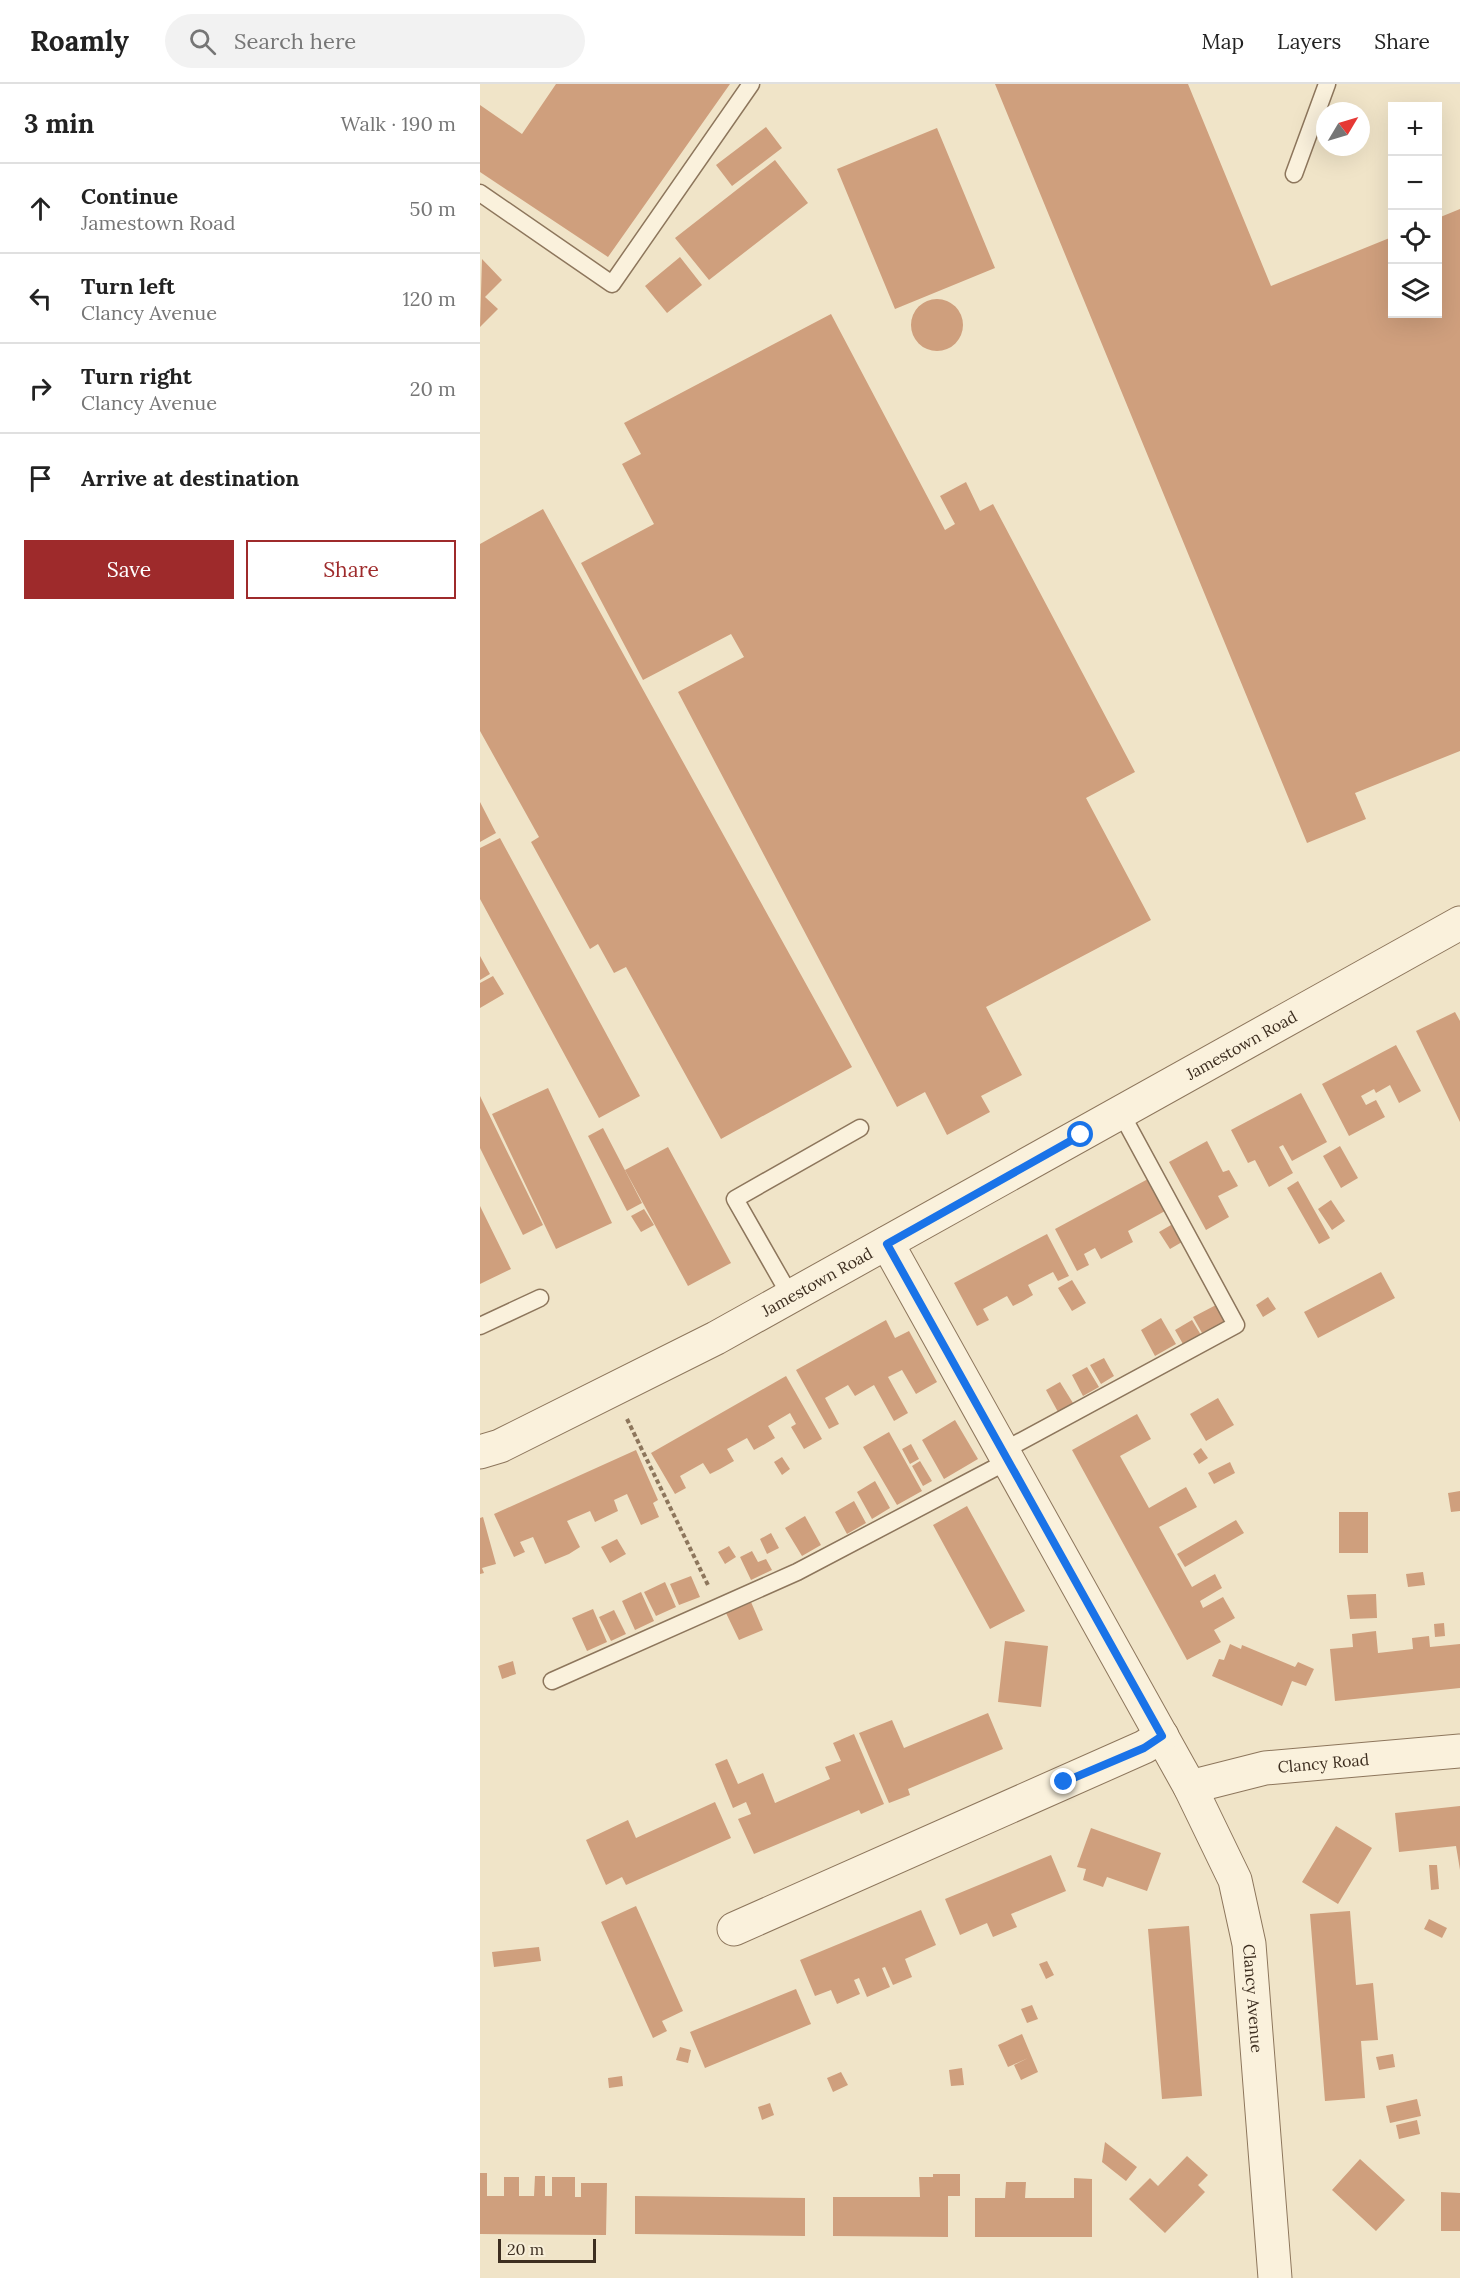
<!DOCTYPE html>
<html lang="en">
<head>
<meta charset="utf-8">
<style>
	:root { --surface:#fff; --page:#f2f2f2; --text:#222; --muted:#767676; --line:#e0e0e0; --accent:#9e2a2b }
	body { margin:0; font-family:Lora,serif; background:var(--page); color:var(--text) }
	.controls { position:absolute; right:18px; top:18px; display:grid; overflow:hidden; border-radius:0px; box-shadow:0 6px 24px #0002 }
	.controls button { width:54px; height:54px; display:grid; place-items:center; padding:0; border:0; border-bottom:2px solid var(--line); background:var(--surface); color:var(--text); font:30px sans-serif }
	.compass { position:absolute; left:836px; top:18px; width:54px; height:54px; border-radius:50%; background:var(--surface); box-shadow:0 6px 24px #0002; rotate:52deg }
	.scale { position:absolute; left:18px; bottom:15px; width:98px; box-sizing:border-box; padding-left:6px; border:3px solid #3d2e20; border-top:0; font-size:16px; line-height:21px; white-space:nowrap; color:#3d2e20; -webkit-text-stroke:4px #f7eed8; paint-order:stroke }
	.stop { position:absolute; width:18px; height:18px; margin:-14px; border:4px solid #1a73e8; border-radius:50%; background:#fff }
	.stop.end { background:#1a73e8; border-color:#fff; box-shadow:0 2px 6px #0008 }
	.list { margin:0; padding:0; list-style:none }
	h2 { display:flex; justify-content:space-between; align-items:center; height:78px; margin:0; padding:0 24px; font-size:26px }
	h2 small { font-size:20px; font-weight:400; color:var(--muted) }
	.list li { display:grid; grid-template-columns:39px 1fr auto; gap:18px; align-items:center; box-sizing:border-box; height:90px; padding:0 24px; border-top:2px solid var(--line) }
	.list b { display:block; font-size:22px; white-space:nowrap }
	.list p { margin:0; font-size:20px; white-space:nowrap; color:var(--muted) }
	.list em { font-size:20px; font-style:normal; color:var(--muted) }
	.actions { display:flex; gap:12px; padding:18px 24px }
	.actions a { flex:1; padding:14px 0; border:2px solid var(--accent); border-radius:0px; text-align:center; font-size:21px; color:var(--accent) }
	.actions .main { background:var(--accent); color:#fff }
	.icon { flex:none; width:33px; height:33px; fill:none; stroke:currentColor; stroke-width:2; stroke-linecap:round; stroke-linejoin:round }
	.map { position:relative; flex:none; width:980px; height:2194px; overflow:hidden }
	header { display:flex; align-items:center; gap:36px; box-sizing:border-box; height:84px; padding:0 30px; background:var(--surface); border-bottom:2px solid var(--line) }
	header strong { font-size:28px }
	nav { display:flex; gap:33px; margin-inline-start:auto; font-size:21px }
	.search { width:420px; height:54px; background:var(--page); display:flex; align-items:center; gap:15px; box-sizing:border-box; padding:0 21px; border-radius:33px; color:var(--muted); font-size:22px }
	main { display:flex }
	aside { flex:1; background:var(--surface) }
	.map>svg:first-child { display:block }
	.building { fill:#cf9f7d }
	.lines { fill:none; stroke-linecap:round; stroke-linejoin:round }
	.service-casing { stroke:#8d765c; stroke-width:19 }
	.minor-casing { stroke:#8d765c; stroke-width:35 }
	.tertiary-casing { stroke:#8d765c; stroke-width:35 }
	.path { stroke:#8d765c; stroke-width:4; stroke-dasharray:4.5 3; stroke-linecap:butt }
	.service { stroke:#faf1dc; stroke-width:16 }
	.minor { stroke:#faf1dc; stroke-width:33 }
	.tertiary { stroke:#faf1dc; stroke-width:33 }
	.route { stroke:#1a73e8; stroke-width:8 }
	.labels { text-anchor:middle; stroke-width:4.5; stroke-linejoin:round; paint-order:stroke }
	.street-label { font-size:16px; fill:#3d2e20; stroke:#f7eed8 }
</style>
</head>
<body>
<header>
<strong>Roamly</strong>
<div class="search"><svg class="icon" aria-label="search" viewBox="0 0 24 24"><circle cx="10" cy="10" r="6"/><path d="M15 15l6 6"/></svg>Search here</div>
<nav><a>Map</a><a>Layers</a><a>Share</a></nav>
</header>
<main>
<aside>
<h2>3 min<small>Walk · 190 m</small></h2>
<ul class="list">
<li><svg class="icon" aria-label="ahead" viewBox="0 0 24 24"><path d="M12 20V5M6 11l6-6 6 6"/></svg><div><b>Continue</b><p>Jamestown Road</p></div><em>50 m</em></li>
<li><svg class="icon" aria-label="left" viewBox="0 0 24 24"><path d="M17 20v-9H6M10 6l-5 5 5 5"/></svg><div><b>Turn left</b><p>Clancy Avenue</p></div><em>120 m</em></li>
<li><svg class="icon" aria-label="right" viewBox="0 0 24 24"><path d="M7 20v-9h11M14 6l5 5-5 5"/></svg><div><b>Turn right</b><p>Clancy Avenue</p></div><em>20 m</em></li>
<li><svg class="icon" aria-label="arrive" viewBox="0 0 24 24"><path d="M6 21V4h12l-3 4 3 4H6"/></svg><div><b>Arrive at destination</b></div></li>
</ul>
<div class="actions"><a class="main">Save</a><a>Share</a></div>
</aside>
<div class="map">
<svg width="980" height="2194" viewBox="0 0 980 2194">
	<rect width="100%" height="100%" fill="#f0e4c8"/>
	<path class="building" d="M76,0H250L128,173L0,88V21L42,50Z
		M515,0H708L791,202L912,153V230H958V134L980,125V667L875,709L886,735L827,759Z
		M286,43L302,64L252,102L236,81Z
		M457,44L515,184L415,225L357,85Z
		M295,76L328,119L229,196L195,154Z
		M200,173L222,201L187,229L165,202Z
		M2,175L22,196L5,213L18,225L0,243Z
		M431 241a26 26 0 1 1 52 0a26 26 0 1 1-52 0Z
		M351,230L465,446L475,440L460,412L486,398L500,427L513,420L655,688L606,714L671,836L506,923L542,991L501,1012L510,1028L467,1051L445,1008L417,1023L198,608L264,573L251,550L163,596L101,479L174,440L142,380L161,370L144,339Z
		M63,425L372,983L241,1055L146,883L134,889L118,860L110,865L51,758L59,753L0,647V460Z
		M0,718L16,749L0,758Z
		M20,754L160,1012L119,1034L0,815V764Z
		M0,872L10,890L0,896Z
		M13,892L24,910L0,924V899Z
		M975,928L980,937V1038L936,947Z
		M916,961L941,1007L919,1019L910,1001L896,1009L894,1005L881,1012L886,1021L896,1016L905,1033L869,1052L842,1000Z
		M68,1004L132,1139L76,1165L12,1030Z
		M821,1009L847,1058L812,1077L803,1061L799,1063L813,1089L789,1103L775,1076L768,1079L751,1046Z
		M0,1012L63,1141L43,1151L0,1064Z
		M123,1044L162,1119L147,1127L108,1052Z
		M727,1057L743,1088L749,1086L758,1102L738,1112L749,1133L726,1146L689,1078Z
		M860,1062L878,1094L861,1104L843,1072Z
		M188,1063L251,1179L208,1202L145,1086Z
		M668,1095L685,1127L648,1147L653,1158L621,1175L615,1164L604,1170L609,1181L597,1187L575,1145Z
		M818,1097L850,1154L839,1160L807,1104Z
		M851,1116L865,1137L852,1146L838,1125Z
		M0,1122L31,1185L0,1200Z
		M164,1125L174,1141L161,1148L151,1132Z
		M691,1141L702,1158L690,1165L679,1148Z
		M567,1150L589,1192L578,1197L573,1188L548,1201L553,1211L543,1217L533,1222L527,1212L503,1225L509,1236L497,1242L474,1199Z
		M901,1188L915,1214L838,1254L824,1228Z
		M592,1196L606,1219L592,1227L578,1204Z
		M788,1213L796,1225L783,1233L776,1221Z
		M736,1221L744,1238L722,1249L713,1233Z
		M681,1234L696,1260L675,1272L661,1246Z
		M406,1236L415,1254L429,1247L457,1298L436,1310L422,1286L408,1293L428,1329L414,1337L394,1301L375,1312L368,1301L345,1314L359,1340L349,1345L316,1286Z
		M712,1236L721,1251L703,1260L695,1246Z
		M624,1274L634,1292L621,1300L610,1281Z
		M607,1283L619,1303L603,1312L592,1291Z
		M306,1292L342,1355L324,1365L311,1343L316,1340L310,1329L288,1342L295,1354L285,1360L274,1366L267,1354L247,1365L254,1377L240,1385L230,1390L223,1379L200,1392L206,1404L195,1410L171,1369Z
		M580,1298L593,1319L578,1328L566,1306Z
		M738,1314L754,1341L726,1357L710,1330Z
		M657,1330L671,1355L640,1372L669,1424L706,1403L717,1423L679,1443L712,1503L735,1490L742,1504L720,1517L723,1524L743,1513L755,1534L734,1546L741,1558L707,1576L592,1366Z
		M475,1336L498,1375L464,1395L442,1356Z
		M409,1348L442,1407L417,1421L383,1363Z
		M431,1360L439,1375L430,1380L422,1365Z
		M721,1364L728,1374L719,1380L713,1370Z
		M156,1366L178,1416L173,1419L179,1433L161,1441L147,1410L134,1416L138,1427L115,1438L110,1427L87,1437L100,1463L89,1470L65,1480L53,1453L40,1458L45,1468L34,1473L14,1430Z
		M302,1373L310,1385L302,1391L294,1378Z
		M440,1377L452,1397L443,1402L432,1382Z
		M750,1378L755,1389L734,1400L728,1389Z
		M395,1397L410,1424L392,1435L377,1408Z
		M980,1407V1427L971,1428L968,1409Z
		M374,1417L386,1439L367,1450L355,1428Z
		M487,1422L545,1527L510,1545L453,1441Z
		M859,1428H888V1469H859Z
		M325,1432L341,1461L322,1472L305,1444Z
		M3,1433L16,1480L2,1484L4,1489L0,1490V1434Z
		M756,1436L764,1449L705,1483L697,1470Z
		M291,1449L299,1464L287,1470L280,1455Z
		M137,1455L146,1470L130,1479L121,1463Z
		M249,1462L256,1473L245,1480L238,1468Z
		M272,1467L278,1478L286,1475L292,1486L271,1496L260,1473Z
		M943,1488L945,1501L928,1503L926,1490Z
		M211,1492L220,1513L199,1521L190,1500Z
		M185,1498L196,1523L176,1532L164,1508Z
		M161,1508L174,1537L155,1546L142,1517Z
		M896,1510L897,1534L870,1535L867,1511Z
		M271,1518L283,1546L259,1556L246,1529Z
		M113,1525L127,1558L107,1567L92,1534Z
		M134,1526L146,1550L131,1557L119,1533Z
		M964,1539L965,1552L955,1553L954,1540Z
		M896,1547L898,1569L933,1565L932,1554L949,1552L950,1563L980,1560V1604L855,1617L850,1565L873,1563L872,1550Z
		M525,1557L568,1562L561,1623L518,1618Z
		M750,1560L761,1565L762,1561L815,1583L818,1578L834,1585L826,1602L812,1597L802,1622L732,1592L739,1575L744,1576Z
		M33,1577L36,1590L22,1595L18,1582Z
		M508,1629L523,1665L428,1705L430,1711L409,1719L379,1649L412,1636L424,1664Z
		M374,1650L404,1720L381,1730L379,1726L274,1770L258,1735L271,1730L266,1718L253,1724L235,1680L247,1675L258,1700L283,1689L295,1719L350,1695L345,1683L361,1677L353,1659Z
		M235,1718L251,1754L146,1801L142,1793L126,1801L106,1756L148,1736L156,1754Z
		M980,1722V1786L976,1762L919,1768L915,1729Z
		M856,1742L892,1764L858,1820L822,1798Z
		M611,1744L681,1769L667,1807L627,1793L623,1803L603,1796L606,1785L597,1783Z
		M571,1771L586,1807L531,1830L537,1843L513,1853L507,1839L480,1851L465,1815Z
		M949,1781H957L959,1805L951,1806Z
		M156,1822L203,1927L182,1937L187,1947L173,1954L121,1838Z
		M441,1826L456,1861L425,1875L432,1893L413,1901L405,1883L402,1884L410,1903L387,1913L379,1894L374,1896L380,1910L357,1920L351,1906L335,1912L320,1876Z
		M870,1827L876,1901L893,1899L898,1956L881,1957L885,2014L845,2017L830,1830Z
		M949,1835L967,1844L962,1854L944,1845Z
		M709,1842L722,2012L682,2015L668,1845Z
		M59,1863L61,1877L14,1883L12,1868Z
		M567,1877L574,1891L566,1895L559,1880Z
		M316,1905L331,1940L225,1984L210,1948Z
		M552,1921L558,1935L547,1939L541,1925Z
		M542,1950L558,1988L541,1996L534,1981L548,1974L528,1983L518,1961Z
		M200,1963L211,1966L208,1979L196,1976Z
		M913,1970L915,1983L899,1986L896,1973Z
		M482,1984L484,2001L471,2002L469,1986Z
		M361,1988L368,2001L353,2008L347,1994Z
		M142,1992L143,2002L129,2004L128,1994Z
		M937,2015L941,2032L910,2039L906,2022Z
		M290,2019L294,2031L282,2036L278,2023Z
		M937,2036L940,2050L919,2055L916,2041Z
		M625,2058L657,2083L646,2097L622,2078Z
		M707,2072L728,2091L718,2101L725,2108L685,2149L649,2115L670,2094L678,2102Z
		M880,2075L925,2116L896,2147L852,2106Z
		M0,2089H7V2112H24V2093H39V2112H54L55,2092H65V2112H72V2093H95V2113H101V2099H127L126,2151L0,2150Z
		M453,2090H480V2112H468V2153L353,2152V2113H440L439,2093H453Z
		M594,2094L612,2095V2153H495V2114H525L526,2098H546L545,2114H594Z
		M961,2108L980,2109V2147H961Z
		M155,2112L325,2114V2152L155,2150Z"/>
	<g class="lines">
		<defs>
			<path id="service" d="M814,90L847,0
				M0,109L132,200L271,0
				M311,1213L255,1115L380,1044
				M0,1242L60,1214
				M523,1367L756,1241L641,1029
				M72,1597L317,1488L528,1377"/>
			<g id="minor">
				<path id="s1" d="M407,1159L710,1703L755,1796L769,1860L795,2194"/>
				<path id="s2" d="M710,1703L785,1684L980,1667"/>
				<path d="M254,1845L664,1663L682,1652"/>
			</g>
			<g id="tertiary">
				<path id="s3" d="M0,1368L20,1362L236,1254L980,839"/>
			</g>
		</defs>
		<use href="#service" class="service-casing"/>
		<use href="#minor" class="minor-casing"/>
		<use href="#tertiary" class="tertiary-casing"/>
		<path class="path" d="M147,1335L228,1501"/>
		<use href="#service" class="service"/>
		<use href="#minor" class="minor"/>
		<use href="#tertiary" class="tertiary"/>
	</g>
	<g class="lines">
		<path class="route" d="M584,1698L664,1664L682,1652L407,1160L601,1051"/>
	</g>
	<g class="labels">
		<g class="street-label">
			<text dy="6" stroke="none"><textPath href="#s3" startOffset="864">Jamestown Road</textPath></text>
			<text dy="6" stroke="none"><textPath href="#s3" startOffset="378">Jamestown Road</textPath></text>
			<text dy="6" stroke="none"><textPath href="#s2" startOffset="136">Clancy Road</textPath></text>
			<text dy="6" stroke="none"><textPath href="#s1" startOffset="846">Clancy Avenue</textPath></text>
		</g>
	</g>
</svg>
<div class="controls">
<button>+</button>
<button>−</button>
<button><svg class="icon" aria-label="locate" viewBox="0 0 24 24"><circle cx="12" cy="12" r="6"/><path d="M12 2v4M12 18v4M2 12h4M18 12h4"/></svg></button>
<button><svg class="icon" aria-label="layers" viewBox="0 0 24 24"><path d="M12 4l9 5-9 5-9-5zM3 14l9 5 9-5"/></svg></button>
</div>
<svg class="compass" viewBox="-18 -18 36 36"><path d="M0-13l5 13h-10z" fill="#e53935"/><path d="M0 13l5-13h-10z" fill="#767676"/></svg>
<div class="scale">20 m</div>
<div class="stop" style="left:601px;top:1051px"></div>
<div class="stop end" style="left:584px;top:1698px"></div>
</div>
</main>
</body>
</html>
